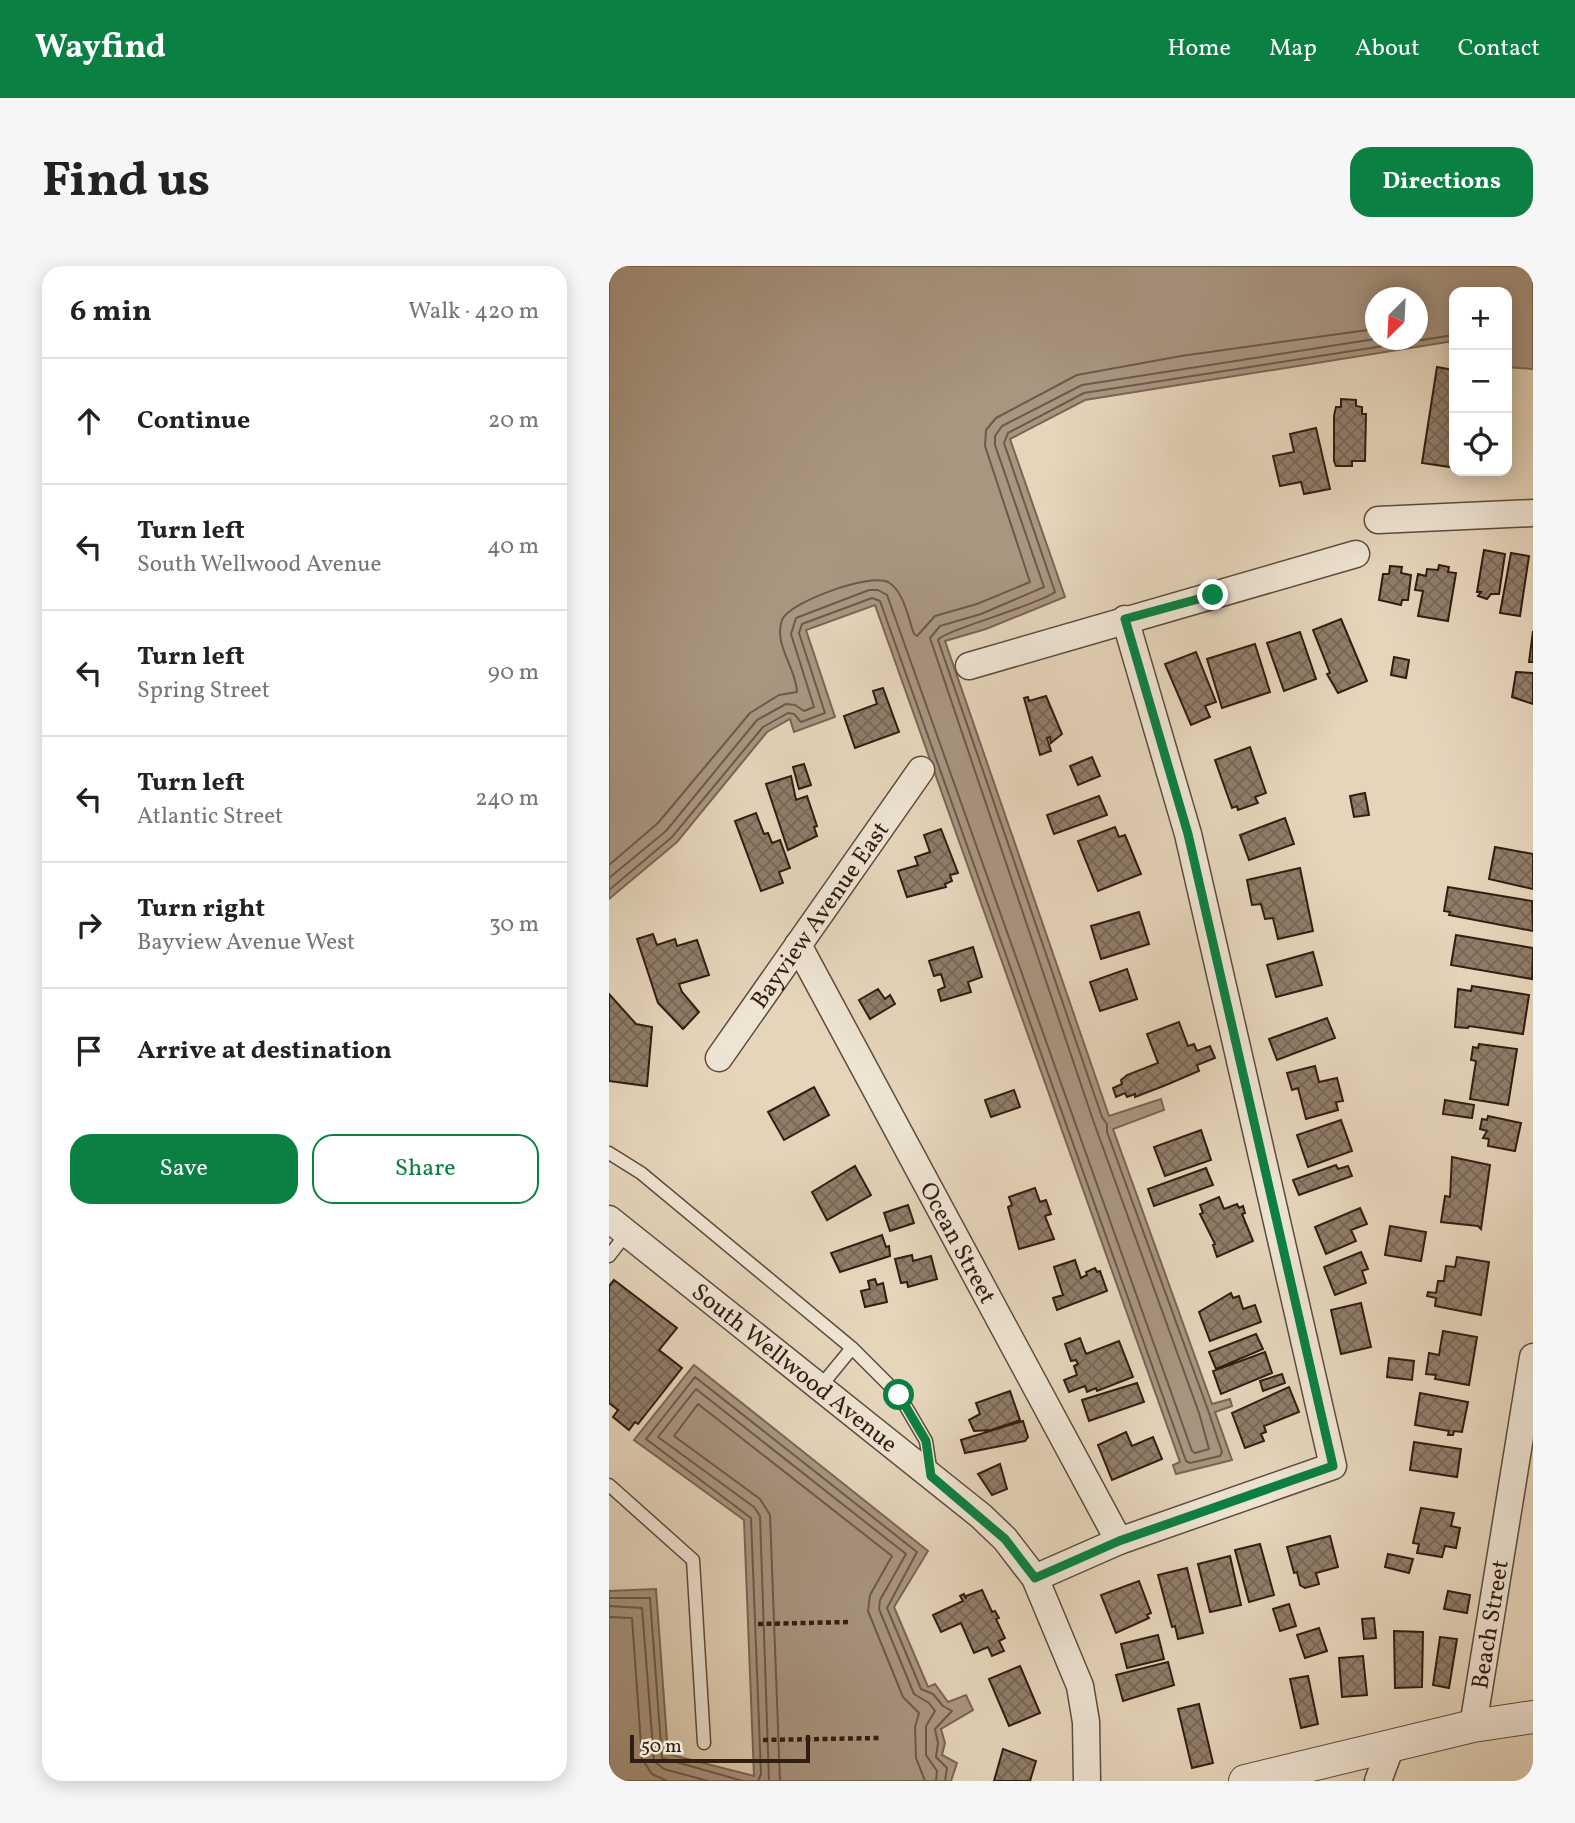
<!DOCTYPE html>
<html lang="en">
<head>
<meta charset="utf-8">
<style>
	:root { --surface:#fff; --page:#f6f6f6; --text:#222; --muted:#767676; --line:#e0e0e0; --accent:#0b8043 }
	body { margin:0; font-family:Vollkorn,serif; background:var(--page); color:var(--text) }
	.controls { position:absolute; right:21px; top:21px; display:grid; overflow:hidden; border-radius:14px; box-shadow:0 4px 18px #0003 }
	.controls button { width:63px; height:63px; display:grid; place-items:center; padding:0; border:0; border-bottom:2px solid var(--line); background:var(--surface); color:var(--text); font:35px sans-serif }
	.compass { position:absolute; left:756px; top:21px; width:63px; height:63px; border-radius:50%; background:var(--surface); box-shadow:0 4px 18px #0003; rotate:204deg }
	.scale { position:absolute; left:21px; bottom:18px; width:180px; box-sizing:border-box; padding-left:7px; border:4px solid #311d11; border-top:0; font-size:19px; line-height:24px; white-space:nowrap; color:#311d11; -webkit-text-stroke:5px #eee4d3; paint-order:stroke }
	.stop { position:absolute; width:21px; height:21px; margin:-16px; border:5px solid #0b8043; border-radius:50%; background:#fff }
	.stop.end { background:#0b8043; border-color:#fff; box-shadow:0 2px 7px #0008 }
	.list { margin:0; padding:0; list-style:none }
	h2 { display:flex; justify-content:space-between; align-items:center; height:91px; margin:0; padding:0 28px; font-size:30px }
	h2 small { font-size:23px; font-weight:400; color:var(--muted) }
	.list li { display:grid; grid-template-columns:46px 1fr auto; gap:21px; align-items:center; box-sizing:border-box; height:126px; padding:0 28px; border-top:2px solid var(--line) }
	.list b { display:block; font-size:26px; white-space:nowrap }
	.list p { margin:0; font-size:23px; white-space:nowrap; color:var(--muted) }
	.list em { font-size:23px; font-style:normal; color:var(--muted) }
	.actions { display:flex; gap:14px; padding:21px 28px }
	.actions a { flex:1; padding:16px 0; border:2px solid var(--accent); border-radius:21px; text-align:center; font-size:24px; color:var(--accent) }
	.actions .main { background:var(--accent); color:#fff }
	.icon { flex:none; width:38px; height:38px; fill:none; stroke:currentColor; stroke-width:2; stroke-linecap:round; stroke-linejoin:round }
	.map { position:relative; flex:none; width:924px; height:1515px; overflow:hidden; border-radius:21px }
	header { display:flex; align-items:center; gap:42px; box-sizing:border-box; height:98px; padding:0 35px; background:var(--accent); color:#fff }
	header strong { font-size:33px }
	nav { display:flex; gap:38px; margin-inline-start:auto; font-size:24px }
	.intro { display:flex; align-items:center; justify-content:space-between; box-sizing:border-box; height:168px; padding:0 42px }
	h1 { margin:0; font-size:49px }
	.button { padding:18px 32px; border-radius:21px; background:var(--accent); color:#fff; font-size:24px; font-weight:700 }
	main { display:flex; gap:42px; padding:0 42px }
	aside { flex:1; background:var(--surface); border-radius:21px; box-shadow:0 4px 18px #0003 }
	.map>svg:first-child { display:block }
	.water { fill:#a89681; stroke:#786654; stroke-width:2; fill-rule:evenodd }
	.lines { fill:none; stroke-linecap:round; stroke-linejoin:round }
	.shore { stroke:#6c5a49; stroke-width:2 }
	.building { fill:url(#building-cross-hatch); stroke:#311d11; stroke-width:2 }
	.service-casing { stroke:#5e4b3c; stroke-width:15 }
	.minor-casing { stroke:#5e4b3c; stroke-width:29 }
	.tertiary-casing { stroke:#5e4b3c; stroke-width:34 }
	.path { stroke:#311d11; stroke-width:4.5; stroke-dasharray:5 3.5; stroke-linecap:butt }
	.service { stroke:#eee4d3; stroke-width:12 }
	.minor { stroke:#eee4d3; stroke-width:26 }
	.tertiary { stroke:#eee4d3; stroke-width:32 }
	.route { stroke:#0b8043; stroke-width:9 }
	.labels { text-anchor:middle; stroke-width:6; stroke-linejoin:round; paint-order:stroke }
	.street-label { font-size:24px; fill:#311d11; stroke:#eee4d3 }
</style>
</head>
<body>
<header>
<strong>Wayfind</strong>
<nav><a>Home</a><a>Map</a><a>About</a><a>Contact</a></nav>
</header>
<div class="intro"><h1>Find us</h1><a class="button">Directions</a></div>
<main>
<aside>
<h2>6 min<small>Walk · 420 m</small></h2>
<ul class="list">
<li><svg class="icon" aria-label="ahead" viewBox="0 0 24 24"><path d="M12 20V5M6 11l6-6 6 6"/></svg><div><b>Continue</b></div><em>20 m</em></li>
<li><svg class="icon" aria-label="left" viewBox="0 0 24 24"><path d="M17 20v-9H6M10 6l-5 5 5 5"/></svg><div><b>Turn left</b><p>South Wellwood Avenue</p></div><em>40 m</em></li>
<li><svg class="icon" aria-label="left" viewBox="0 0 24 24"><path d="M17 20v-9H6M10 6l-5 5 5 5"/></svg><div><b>Turn left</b><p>Spring Street</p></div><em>90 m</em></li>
<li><svg class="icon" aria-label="left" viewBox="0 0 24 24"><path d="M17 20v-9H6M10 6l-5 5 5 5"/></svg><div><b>Turn left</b><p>Atlantic Street</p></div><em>240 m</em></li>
<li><svg class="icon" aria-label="right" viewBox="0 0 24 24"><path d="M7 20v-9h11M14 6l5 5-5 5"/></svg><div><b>Turn right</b><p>Bayview Avenue West</p></div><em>30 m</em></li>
<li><svg class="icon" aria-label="arrive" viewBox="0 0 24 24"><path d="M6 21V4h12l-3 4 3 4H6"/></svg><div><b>Arrive at destination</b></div></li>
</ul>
<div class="actions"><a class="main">Save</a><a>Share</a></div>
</aside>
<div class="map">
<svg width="924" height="1515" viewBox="0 0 924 1515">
	<defs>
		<pattern id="building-cross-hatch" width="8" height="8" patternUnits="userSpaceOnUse" patternTransform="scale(1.75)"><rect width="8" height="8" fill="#8f7d69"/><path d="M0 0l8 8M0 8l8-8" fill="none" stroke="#756655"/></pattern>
	</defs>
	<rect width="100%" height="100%" fill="#e5d5bb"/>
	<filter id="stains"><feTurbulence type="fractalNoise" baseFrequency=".00286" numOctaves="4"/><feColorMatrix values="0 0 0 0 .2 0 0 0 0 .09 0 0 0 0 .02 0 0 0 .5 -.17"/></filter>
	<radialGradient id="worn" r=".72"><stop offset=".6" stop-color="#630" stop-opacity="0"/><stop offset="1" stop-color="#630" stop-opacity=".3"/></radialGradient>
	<path class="water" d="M0,0H924V103L898,101V26H845V75L476,134L401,173L456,331L377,363L336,375L500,850L552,833L555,844L504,863L603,1138L621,1133L623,1140L606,1146L623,1194L567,1208L564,1199L571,1196L266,339L197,364L226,451L185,466L181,453L158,466L68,576L0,633ZM766,32H808V74H766Z
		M85,1099L319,1285L285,1341L319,1421L326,1418L339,1436L357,1429L364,1444L332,1463L336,1477L333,1489L348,1497L342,1515H0V1325L47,1323L59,1488L145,1510L135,1254L25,1174Z"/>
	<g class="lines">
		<path class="shore" d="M0,599L49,557L141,447L170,429L188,426C188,404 164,378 173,354C180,336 261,307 279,316C295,325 299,352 305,368L308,370L326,350L368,338L421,316L376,180L377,164L387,152L468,109L572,90L766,63
			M0,612L57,565L148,454L177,438L186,439L195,445L205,441L182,368L187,352L260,324H269L278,329L583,1185L586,1187L600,1183L590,1147L484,854L321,372L331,360L372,348L435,321L386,179V170L393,160L473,119L766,73
			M0,624L63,571L154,461L179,447L185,448L192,456L216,447L190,367L193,358L263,332L271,335L577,1195L581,1197L611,1190L613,1186L599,1144L498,866V858L493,851L329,374C335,364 427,340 446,326L395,177L399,167L475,127L845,69
			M0,1332H41L53,1492L134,1515
			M0,1340L33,1342L45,1495L55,1503L99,1515
			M0,1351L23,1352L33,1493L43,1508L58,1515
			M149,1515L152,1508L142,1252L37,1173L86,1111L308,1286L278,1342L312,1423L324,1428L334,1440L343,1445L326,1463L329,1477L327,1491L338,1502L336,1515
			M160,1515L151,1250L145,1241L49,1171L87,1123L297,1288L271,1334L270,1343L305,1428L320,1437L326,1445L317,1460V1489L328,1505L327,1515
			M171,1515L161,1249L151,1233L65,1170L89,1138L283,1290L261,1329L259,1345L294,1431L310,1447L306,1461L307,1492L316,1515"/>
	</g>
	<path class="building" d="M828,101L845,104V176L841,201L813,197Z
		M732,133L747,134V140L753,141V148H757L756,195H743V200H727L725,195V150L727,141H732Z
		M707,162L721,223L695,228L692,216L671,220L664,190L685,186L681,168Z
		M875,284L896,288L890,328H882L878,333L869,330L872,326H868Z
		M902,287L920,290L911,350L891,347Z
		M830,299L840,301L839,306L847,307L839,355L809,350L814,325L806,324L809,308L817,310L818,303L829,304Z
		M781,300L793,301L792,307L802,309L799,334H793L792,339L770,334L774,308H780Z
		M732,353L758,415L729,427L718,408L721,407L704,364Z
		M924,365V396H920Z
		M691,366L707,413L675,425L658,377Z
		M646,378L661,426L613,442L598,393Z
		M587,386L607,436L596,440L601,451L582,459L556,398Z
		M785,391L800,394L797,412L782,409Z
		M907,406L924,407V438L903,431Z
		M274,422L290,466L246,482L235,450L268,438L264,425Z
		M437,430L453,468L442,477L441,471L438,472L442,485L431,489L415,432L419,431L420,435Z
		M641,481L657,527L646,531L649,537L629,544L628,540L623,542L606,494Z
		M483,491L491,510L469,519L461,500Z
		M195,498L202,519L190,523L184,501Z
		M182,510L187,534L198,530L208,560L205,561L208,570L179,584L157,518Z
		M756,527L760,549L745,551L741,530Z
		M490,530L498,549L445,568L438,549Z
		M147,547L155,568L159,567L163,577L171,574L181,602L170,606L174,617L152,625L126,555Z
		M676,552L685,578L640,594L631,569Z
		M506,561L510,571L516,569L532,608L489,625L469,575Z
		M332,563L349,607L341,609L343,615L336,618L337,621L298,631L289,605L309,599L306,591L321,586L315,569Z
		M886,581L924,588V623L880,613Z
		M691,602L704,665L669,673L664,652L656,653L652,638L643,639L638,614Z
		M839,621L923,635L924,665L840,649L841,646L835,645Z
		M530,646L540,678L492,693L482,660Z
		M44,668L48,679L66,673L68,680L88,674L100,709L70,718L73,726L90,746L74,763L49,737L28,673Z
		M847,669L924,682L923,713L842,699Z
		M364,681L373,711L359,716L362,726L332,735L329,724L336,721L332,708L325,710L320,695Z
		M704,686L713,719L667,731L658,699Z
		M518,703L528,733L491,745L481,716Z
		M863,720L920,729L914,768L860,760L859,762L846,761L849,723L862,725Z
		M269,723L276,733L281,729L286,738L261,753L250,734Z
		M0,728L27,758L43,761L38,820L0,815Z
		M718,752L726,772L668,794L660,773Z
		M570,756L579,780L585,778L588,785L601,780L606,792L588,799L590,805L557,819L526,831V828L518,831L516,827L507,831L504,822L513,818L512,814L518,809L549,797L538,768Z
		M870,778L908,783L899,839L861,833L867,795L862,794L864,781L869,782Z
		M706,800L710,816L728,812L734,835L727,836L729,844L697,853L689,822L683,824L678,807Z
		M205,821L220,849L175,874L159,846Z
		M405,824L411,841L382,851L376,834Z
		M836,834L865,839L863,852L834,848Z
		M879,850L912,857L906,885L879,880L880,873L874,872L878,865L871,863L873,853L878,854Z
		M732,854L743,885L699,901L688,869Z
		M592,864L602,894L556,910L545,881Z
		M843,891L881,899L872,963L869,960L832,956L836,930L841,931Z
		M727,899L729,903L739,900L743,910L690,929L684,914Z
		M246,900L262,929L218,954L203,926Z
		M597,902L604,919L545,940L539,923Z
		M426,922L431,936L437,934L442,948L436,950L445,973L410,983L399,941L403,939L400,931Z
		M610,931L615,943L628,938L630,942L634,940L636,947L633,948L644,975L608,991L604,979L606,978L591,948L594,947L591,939Z
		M299,939L305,957L281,965L275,947Z
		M751,942L758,958L742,964L747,975L717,988L706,961Z
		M781,960L817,966L812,995L776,989Z
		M273,969L277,981L280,980L281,990L231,1006L222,987Z
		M752,986L759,1003L753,1005L757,1017L726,1029L715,1001Z
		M303,989L304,995L322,990L328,1013L299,1021L298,1016L292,1017L286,993Z
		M848,991L880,996L872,1049L826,1040L827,1032L818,1030L819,1026L827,1027L829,1015H835L837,1000L846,1001Z
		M466,994L472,1012L478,1009L477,1006L486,1002L488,1006L491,1005L498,1025L448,1044L444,1032L454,1029L445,1001Z
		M266,1013L268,1019L274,1017L278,1036L256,1041L252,1025L261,1023L259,1015Z
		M5,1014L68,1062L50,1084L73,1102L29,1158L26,1156L20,1164L4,1151L9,1144L0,1137V1020Z
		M622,1027L624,1032L630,1030L634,1043L646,1039L652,1056L601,1075L590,1046Z
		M752,1037L762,1081L732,1088L722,1044Z
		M834,1065L868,1071L860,1119L826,1113L827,1109L817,1108L820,1087L830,1089Z
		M647,1068L654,1083L607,1103L600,1086Z
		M471,1072L477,1088L510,1075L524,1111L488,1125L487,1122L478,1126L476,1120L460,1126L455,1114L468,1109L465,1100L469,1098L467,1094L462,1095L456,1078Z
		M656,1086L663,1107L612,1128L604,1105Z
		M780,1092L805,1095L803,1114L778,1111Z
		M673,1108L676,1117L654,1125L651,1115Z
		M528,1117L535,1136L480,1155L473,1134Z
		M680,1121L690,1146L655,1160L657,1166L652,1168L655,1175L636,1182L623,1147Z
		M401,1125L411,1154L382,1164L365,1165L360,1154L371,1148L367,1137Z
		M811,1127L859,1136L853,1166L845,1165L844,1169H839L840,1165L806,1159Z
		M414,1155L419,1171L416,1175L356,1187L352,1174Z
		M517,1166L523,1180L544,1171L553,1193L503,1214L489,1179Z
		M805,1176L852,1183L848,1211L801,1204Z
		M391,1198L398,1223L383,1229L369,1208Z
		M812,1242L845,1247L842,1260L851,1262L847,1282L836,1280L833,1291L808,1287L810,1278L804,1277Z
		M721,1270L729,1301L707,1307L710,1318L696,1322L691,1319L688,1306L685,1307L678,1281Z
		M651,1278L665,1329L640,1336L626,1284Z
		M779,1288L804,1293L800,1307L776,1301Z
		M621,1290L632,1339L601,1346L589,1298Z
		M578,1302L594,1367L569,1373L566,1360L563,1361L549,1309Z
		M530,1315L542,1347L538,1349L540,1352L507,1367L492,1329Z
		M373,1324L383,1346L386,1345L390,1352L387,1353L396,1372L390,1375L395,1385L383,1390L379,1381L365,1387L352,1357L332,1366L324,1349L354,1335L351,1330L355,1328L357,1333V1330Z
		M839,1325L861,1329L858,1347L835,1343Z
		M680,1338L687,1360L671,1365L664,1343Z
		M765,1352L767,1372L755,1373L753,1353Z
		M710,1362L718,1385L696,1392L688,1369Z
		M785,1365L814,1366L813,1421L786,1422Z
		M549,1369L555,1393L518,1402L512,1378Z
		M831,1371L848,1373L840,1422L824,1419Z
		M754,1390L758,1429L733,1431L730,1392Z
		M559,1396L565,1419L514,1435L507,1409Z
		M411,1400L431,1447L400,1460L380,1413Z
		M699,1410L709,1458L692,1462L681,1413Z
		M590,1438L604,1497L583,1502L569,1443Z
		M394,1483L427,1495L421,1515H385Z"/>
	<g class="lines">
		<defs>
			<path id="service" d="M0,887L32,907L243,1082L290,1129L317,1175L322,1208
				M0,990L18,967
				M211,1121L243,1082
				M0,1219L84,1294L95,1477"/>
			<g id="minor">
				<path d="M769,254L924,247"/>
				<path d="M360,400L747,288"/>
				<path id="s1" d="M189,679L510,1275"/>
				<path id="s2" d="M110,792L312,504"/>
				<path id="s3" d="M0,953L372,1250L396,1273L426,1312L471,1420L477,1456L478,1515"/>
				<path d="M426,1312L510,1275L724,1200L579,568L516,353"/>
				<path id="s4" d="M864,1460L924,1091"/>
				<path d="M769,1515L781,1483"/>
			</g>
			<path id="tertiary" d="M636,1515L864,1460L924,1451"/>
		</defs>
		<use href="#service" class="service-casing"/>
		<use href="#minor" class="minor-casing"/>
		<use href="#tertiary" class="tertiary-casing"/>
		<path class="path" d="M149,1358L241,1356
			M154,1474L271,1472"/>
		<use href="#service" class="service"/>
		<use href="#minor" class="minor"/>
		<use href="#tertiary" class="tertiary"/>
	</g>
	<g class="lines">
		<path class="route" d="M290,1129L317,1175L322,1210L396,1273L426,1312L510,1275L724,1200L579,568L516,353L604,329"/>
	</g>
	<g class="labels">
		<g class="street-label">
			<text dy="8" stroke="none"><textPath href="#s2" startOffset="175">Bayview Avenue East</textPath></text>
			<text dy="8" stroke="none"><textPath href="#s1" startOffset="338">Ocean Street</textPath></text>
			<text dy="8" stroke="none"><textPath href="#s3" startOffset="238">South Wellwood Avenue</textPath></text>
			<text dy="8" stroke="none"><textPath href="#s4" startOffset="103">Beach Street</textPath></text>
		</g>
	</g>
	<rect width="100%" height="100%" filter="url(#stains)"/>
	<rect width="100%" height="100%" fill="url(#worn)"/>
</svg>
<div class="controls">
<button>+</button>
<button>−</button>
<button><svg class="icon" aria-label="locate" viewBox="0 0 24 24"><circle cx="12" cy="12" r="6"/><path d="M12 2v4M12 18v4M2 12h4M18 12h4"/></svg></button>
</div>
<svg class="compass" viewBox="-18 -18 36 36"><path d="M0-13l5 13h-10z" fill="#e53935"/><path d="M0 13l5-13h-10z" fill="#767676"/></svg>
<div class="scale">50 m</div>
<div class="stop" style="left:290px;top:1129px"></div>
<div class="stop end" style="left:604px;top:329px"></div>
</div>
</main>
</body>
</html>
